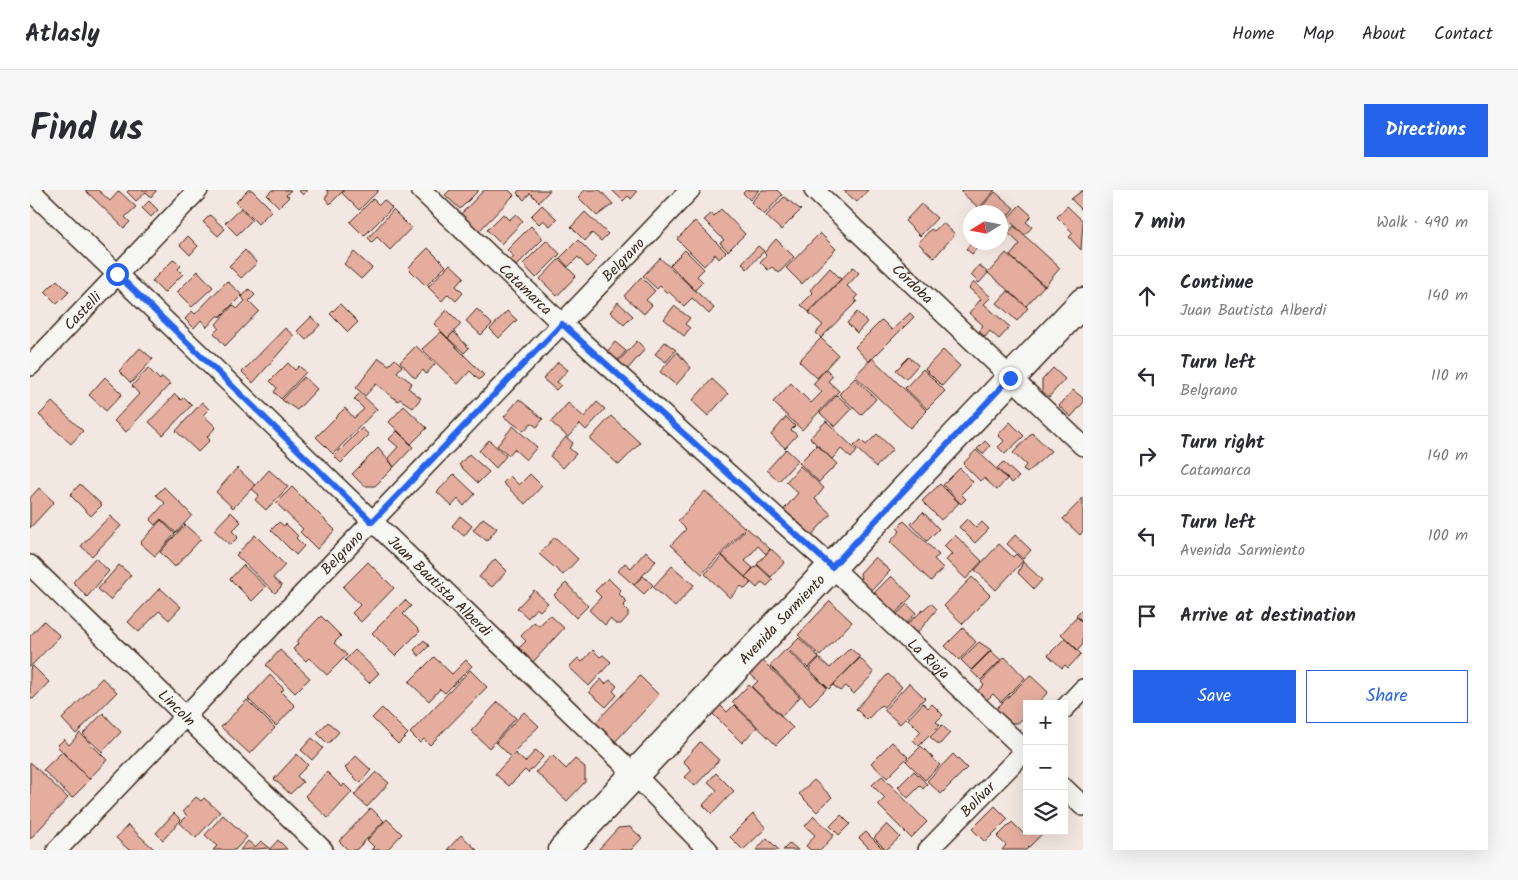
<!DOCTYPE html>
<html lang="en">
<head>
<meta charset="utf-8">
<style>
	:root { --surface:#fff; --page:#f7f7f7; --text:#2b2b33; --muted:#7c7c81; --line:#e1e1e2; --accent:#2563eb }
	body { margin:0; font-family:Kalam,sans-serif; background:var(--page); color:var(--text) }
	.controls { position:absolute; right:15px; bottom:15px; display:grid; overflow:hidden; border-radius:0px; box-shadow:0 5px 20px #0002 }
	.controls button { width:45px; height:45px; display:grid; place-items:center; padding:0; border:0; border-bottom:1px solid var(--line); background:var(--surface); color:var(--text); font:25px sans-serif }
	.compass { position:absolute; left:933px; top:15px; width:45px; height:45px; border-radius:50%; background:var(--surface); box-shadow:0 5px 20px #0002; rotate:259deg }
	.stop { position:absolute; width:15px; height:15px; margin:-11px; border:4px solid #2563eb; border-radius:50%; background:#fff }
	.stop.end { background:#2563eb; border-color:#fff; box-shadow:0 1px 5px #0008 }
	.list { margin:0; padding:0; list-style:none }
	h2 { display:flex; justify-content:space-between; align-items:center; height:65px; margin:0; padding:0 20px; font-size:21px }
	h2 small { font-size:16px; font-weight:400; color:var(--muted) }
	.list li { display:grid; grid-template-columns:32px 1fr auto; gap:15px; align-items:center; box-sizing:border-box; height:80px; padding:0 20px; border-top:1px solid var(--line) }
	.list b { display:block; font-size:19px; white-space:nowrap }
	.list p { margin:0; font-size:16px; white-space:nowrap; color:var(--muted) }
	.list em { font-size:16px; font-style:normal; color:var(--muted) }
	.actions { display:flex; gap:10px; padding:15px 20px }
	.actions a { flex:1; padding:11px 0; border:1px solid var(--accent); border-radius:0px; text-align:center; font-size:18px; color:var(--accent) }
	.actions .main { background:var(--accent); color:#fff }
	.icon { flex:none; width:28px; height:28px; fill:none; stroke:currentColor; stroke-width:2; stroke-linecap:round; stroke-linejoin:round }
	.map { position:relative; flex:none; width:1053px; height:660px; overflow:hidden; border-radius:0px }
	header { display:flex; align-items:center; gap:30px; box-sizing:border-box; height:70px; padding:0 25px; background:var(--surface); border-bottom:1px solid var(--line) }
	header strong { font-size:24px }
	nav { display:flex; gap:28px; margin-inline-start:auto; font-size:18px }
	.intro { display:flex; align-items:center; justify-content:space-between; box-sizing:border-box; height:120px; padding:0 30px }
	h1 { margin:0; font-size:35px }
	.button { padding:12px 22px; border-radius:0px; background:var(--accent); color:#fff; font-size:18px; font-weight:700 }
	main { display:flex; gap:30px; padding:0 30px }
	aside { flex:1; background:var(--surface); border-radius:0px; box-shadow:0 5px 20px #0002 }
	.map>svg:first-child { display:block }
	.building { fill:#e5ad9e; stroke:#3b2a1e }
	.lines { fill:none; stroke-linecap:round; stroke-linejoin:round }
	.minor-casing { stroke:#3b2a1e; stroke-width:22 }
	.secondary-casing { stroke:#3b2a1e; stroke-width:31 }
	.minor { stroke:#f6f6f2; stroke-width:19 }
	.secondary { stroke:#f6f6f2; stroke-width:28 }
	.route { stroke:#2563eb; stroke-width:6 }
	.labels { text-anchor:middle; stroke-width:4.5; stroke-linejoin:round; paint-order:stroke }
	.street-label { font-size:15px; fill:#3b2a1e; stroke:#f6f6f2 }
</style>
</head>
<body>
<header>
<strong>Atlasly</strong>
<nav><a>Home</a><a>Map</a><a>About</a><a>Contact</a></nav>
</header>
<div class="intro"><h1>Find us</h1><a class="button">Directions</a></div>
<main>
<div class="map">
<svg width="1053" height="660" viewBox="0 0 1053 660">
	<rect width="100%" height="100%" fill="#f3e7e1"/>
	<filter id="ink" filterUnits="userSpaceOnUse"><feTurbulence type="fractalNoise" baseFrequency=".02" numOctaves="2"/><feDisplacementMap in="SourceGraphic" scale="10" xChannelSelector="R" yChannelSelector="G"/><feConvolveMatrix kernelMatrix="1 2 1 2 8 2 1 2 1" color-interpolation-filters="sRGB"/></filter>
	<g filter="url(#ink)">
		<path class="building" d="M55,0H68L80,11L89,1L106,17L95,27L100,32L94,38Z
			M99,0H126V1L121,7L116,2L106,11L97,2Z
			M218,0H222L242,20L228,34L206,12Z
			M242,0H261L256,5L259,7L249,17L237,5Z
			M268,0H278L273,5Z
			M296,0H314L300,14L295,8L299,3Z
			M314,0H349L329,20L312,3Z
			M420,0H449L430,19L415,5Z
			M454,0H479L484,5L449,41L431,24Z
			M489,0H520L509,12L500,3L494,10L487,3Z
			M555,0H570L583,14L567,26L548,7Z
			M582,0H605L607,2L601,9L598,6L593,11Z
			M716,0H729L720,10L713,3Z
			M732,0H747L752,5L734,25L721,12Z
			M813,0H838L827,12Z
			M933,0H965L949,18L931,2Z
			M1053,0V21L1041,9Z
			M965,2L984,18L971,34V22H947Z
			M754,7L771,20L751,40L736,26Z
			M343,9L349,15L354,10L362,18L334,46L320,32Z
			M119,11L128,20L121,27L112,18Z
			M891,14L907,28L890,46L875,31Z
			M512,15L527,29L520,36L513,30L509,34L501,26Z
			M990,15L1002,26L996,32L1002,37L995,45L977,29Z
			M1037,16L1053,31L1051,60L1039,47L1043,43L1027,27Z
			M211,18L222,30L207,45L195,33Z
			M691,19L715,44L698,61L690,53L694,50L674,30L682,23L684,26Z
			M363,20L381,38L360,60L347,47L342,52L338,48Z
			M555,22L578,44L571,51L562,43L555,51L541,37Z
			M473,24L479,30L486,24L493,31L471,54L457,40Z
			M180,25L195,39L188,46L173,32Z
			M665,31L696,62L689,69L685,64L674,76L647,49Z
			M913,33L925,44L904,68L888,53L901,39L904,41Z
			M501,36L513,49L486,76L481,70L484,67L477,60Z
			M984,36L1030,78L1015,96L980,66L990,54L978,43Z
			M790,43L806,59L772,94L756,78Z
			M158,46L168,56L160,65L150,55Z
			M746,49L764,67L749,83L742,77L738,80L730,72L736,65L734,63Z
			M517,50L530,64L506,88L493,74Z
			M548,50L566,68L557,77L548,67L538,77L530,68Z
			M942,52H952L942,64L936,59Z
			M728,56L734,61L717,79L712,73Z
			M398,58L416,76L396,96L378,78Z
			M215,60L227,73L211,88L199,76Z
			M655,60L674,79L667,86L673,92L665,100L640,75Z
			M324,62L342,78L331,89L314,74Z
			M976,63L1014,96L996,116L958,83Z
			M630,68L684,118L679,124L662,108L654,116L639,102L637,103L630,96L627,99L613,86Z
			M144,69L151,76L148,79L153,84L134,103L122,91Z
			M529,69L546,86L527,106L510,89Z
			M420,74L434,87L426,96L433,103L426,111L418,104L412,111L398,97Z
			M949,75L958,83L949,93L941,85Z
			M823,77L829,83L817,96L828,106L825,109L827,111L791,148L786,143L793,135L779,123Z
			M800,78L811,89L779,122L771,115L783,103L780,100Z
			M168,81L183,97L162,117L147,102Z
			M611,87L625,101L616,110L622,115L614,124L594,106Z
			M27,90L39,102L27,114L15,102Z
			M197,91L212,105L190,127L188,125L177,137L171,130L164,138L155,129L162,121L165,124Z
			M944,92L961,107L954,114L980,137L969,149L960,141L955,147L949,141L953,135L939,123L951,109L939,98Z
			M219,99L225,105L219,111L229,121L195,156L184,143L189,138L186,134L203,115L207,119L215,111L212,107Z
			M978,101L998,118L987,131L967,113Z
			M588,112L603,126L594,135L580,122Z
			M310,114L328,132L318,142L300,124Z
			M644,116L660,128L655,134L660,138L654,146L634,129Z
			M447,119L462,134L451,145L436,131Z
			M417,120L431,134L418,148L404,134Z
			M477,121L487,130L469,148L460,139Z
			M827,122L837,132L827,143L817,133Z
			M880,123L884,127L839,172L825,157L852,130L862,140Z
			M281,127L290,135L276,150L267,141Z
			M255,138L264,146L223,193L212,182Z
			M411,142L454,185L449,190L440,181L428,194L392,159Z
			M424,142L439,158L434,163L418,148Z
			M791,148L808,165L787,188L769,171Z
			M607,151L615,159L596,181L587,173Z
			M585,152L596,161L587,171L577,162Z
			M635,152L646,160L636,172L625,164Z
			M386,156L405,174L396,184L393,180L385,188L370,172Z
			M110,158L123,169L101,193L89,181Z
			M913,160L930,176L912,196L895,179Z
			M647,162L661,178L646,195L630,182Z
			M879,167L888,175L876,189L866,180Z
			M349,168L359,175L365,169L372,176L367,182L382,193L378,198L391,208L383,218L370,209L368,211L346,194L335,206L326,198Z
			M842,168L897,221L880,238L825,186Z
			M528,172L538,180L527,192L531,195L526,200L513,189Z
			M258,173L265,180L269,176L276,182L251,209L244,202L247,198L240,191Z
			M118,178L130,190L132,187L140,194L96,242L84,231L109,204L102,196Z
			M1023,178L1035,189L1019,207L1012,201V190Z
			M796,179L803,186L798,191L809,201L772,240L743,212L761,193L781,213L792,202L783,194Z
			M893,179L915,201L897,219L875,198Z
			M75,187L92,204L76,221L59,205Z
			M274,187L287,199L267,220L252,210Z
			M825,188L846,209L831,225L809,204Z
			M682,189L698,204L678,226L662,211Z
			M1043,200L1053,208V213L1041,227L1029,216Z
			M330,203L347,219L303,264L286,247L315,218L324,228L334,219L324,209Z
			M145,204L151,210L154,207L162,215L133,245L119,232Z
			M807,205L822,219L805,237L790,223Z
			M489,209L513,229L507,237L501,233L494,241L474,227Z
			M22,212L53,241L41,254L9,225Z
			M172,212L179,219L173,225L186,237L177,247L180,250L168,262L146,241Z
			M567,212L575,219L556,240L550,234L538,247L521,232L538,213L554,227Z
			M374,216L397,238L381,254L359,232Z
			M581,226L610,253L589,275L560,249Z
			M756,227L765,236L761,240L767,245L755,258L741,245Z
			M796,231L827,261L821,268L811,259L802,269L780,248Z
			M980,232L994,246L975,264L968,257L974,251L968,245Z
			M483,236L507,257L496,270L484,259L479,265L467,256Z
			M332,238L339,245L311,273L304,266Z
			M367,241L383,257L364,277L358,268L368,257L359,249Z
			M1002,243L1021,261L997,283L993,279L996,275L983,263Z
			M847,244L863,259L846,277L824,256L831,250L836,255Z
			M536,247L543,253L539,258L546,264L533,278L520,266Z
			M459,250L476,266L466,278L449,261Z
			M955,251L960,256L953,264L947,259Z
			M787,255L807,274L789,292L769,273Z
			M348,258L364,277L345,296H334L322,284Z
			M756,259L768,270L749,291L737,280Z
			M946,260L977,289L967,300L954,288L950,291L933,274Z
			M439,264L459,282L448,293L429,275Z
			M973,272L989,287L982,293L967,278Z
			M770,276L794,298L785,309L801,324L778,349L751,323L768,303L756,292Z
			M207,278L225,295L203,318L186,302Z
			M930,278L943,292L931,304L936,309L931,314L913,295Z
			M239,280L258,297L236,320L225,310L229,305L222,299Z
			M424,284L445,304L434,316L428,309L422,316L407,302Z
			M500,284L512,296L495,314L473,293L480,286L489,295Z
			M50,294L72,315L61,326L40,305Z
			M910,294L929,313L911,330L892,311Z
			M134,297L162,325L146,343L131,329L125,335L120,330L135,313L126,305Z
			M262,297L305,340L287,359L270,342L273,339L246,313Z
			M9,298L24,312L0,338V308Z
			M675,301L715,338L672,384L641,355L656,339L648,331Z
			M1053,308V341L1050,345L1033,329Z
			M201,322L211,332L202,341L208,347L200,355L184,340Z
			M893,322L909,339L897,351L881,334Z
			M80,326L91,336L62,366L51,356Z
			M430,326L442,336L434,346L422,336Z
			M453,328L467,338L457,351L443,340Z
			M937,329L946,338L952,332L959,339L945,353L929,337Z
			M131,330L145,344L125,366L110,353Z
			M874,331L909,365L904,369L913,378L901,391L860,352L870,341L867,338Z
			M249,332L254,336L256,334L268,346L266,348L274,356L266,365L241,340Z
			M155,335L171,349L145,377L130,362Z
			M717,338L740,359L736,364L728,356L715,371L723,378L715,387L692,365Z
			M225,345L255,375L243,388L252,396L245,403L206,365Z
			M925,345L952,371L936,389L916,370L922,364L914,356Z
			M985,345L1001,360L993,369L977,354Z
			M525,347L548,369L533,385L509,364Z
			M969,354L983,367L986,364L993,371L966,400L945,380Z
			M741,359L755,372L741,387L727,374Z
			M616,361L626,371L604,395L588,381L595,373L601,378Z
			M692,366L721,393L715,399L711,396L700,408L675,384Z
			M845,367L860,381L841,401L831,391L830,383Z
			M65,368L79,381L57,407L43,392Z
			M465,369L477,381L462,397L449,387Z
			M338,372L364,398L331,432L322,423L330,415L313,397Z
			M993,372L1012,390L1004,399L988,383Z
			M89,375L101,385L80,410L68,399Z
			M213,375L236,397L222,411L200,389Z
			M727,375L743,390L737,396L732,392L727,398L715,387Z
			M642,376L664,395L645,417L623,397Z
			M613,386L623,395L614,404L604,395Z
			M861,386L882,406L862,427L841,406Z
			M942,387L960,405L933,434L914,416Z
			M578,388L591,401L589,404L597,412L593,416L598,421V426L591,434H586L580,429L575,435L559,420L571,407L565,401Z
			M536,393L558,416L546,428L524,405Z
			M130,398L151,417L139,430L129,421L109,442L98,432Z
			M504,400L518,413L510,421L506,418L498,428L487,418Z
			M375,410L381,416L373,424L390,441L365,466L342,443Z
			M800,411L822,432L790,466L768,445Z
			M901,413L907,419L885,446L875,436Z
			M877,414L886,423L873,437L863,428Z
			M1053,418V432L1046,425Z
			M520,425L534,438L503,472L489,458L496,451L491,446L504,432L509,436Z
			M291,426L311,446L304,453L317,465L297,485L279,468L276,471L263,459L268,454L266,452Z
			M1047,427L1053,433V454L1048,460L1031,444Z
			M14,431L30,446L0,477V446Z
			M933,438L946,452L929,470L915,456Z
			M769,448L789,467L778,478L758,459Z
			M1035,448L1051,464L1038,478L1035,475L1032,478L1018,465Z
			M394,450L399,456L389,466L384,460Z
			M949,452L961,460L941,480L931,470Z
			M820,458L830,467L799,499L779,479L789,468L800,478Z
			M756,459L797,498L780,515L740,476Z
			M250,460L280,488L265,503L236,475Z
			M325,460L349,483L339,493L315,470Z
			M563,460L570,467L573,465L581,472L559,496L539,477L548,468L552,472Z
			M961,461L971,470L951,490L941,481Z
			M404,467L422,484L436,470L442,476L415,503L410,499L399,511L379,492Z
			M975,467L995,488L971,512L963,504L956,511L946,502L954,495L951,492Z
			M830,468L844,483L824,504L816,496L810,501L803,495Z
			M731,469L770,507L752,526L722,497L728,491L719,483Z
			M3,476L19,492L3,509L0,507V479Z
			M440,480L457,497L400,555L394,549L390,553L380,543Z
			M858,484L872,497L854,517L851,515L837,530L826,519Z
			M240,485L254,499L251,502L265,516L246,536L218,509Z
			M1000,485L1018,502L1007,514H997V524L988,533H977L965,520Z
			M610,486L629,505L583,554L563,535Z
			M72,488L87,502L46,544L32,529Z
			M571,489L575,494L580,490L587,496L583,501L587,505L576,517L559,502Z
			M879,493L895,508L870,534L854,520Z
			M719,495L763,538L746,555L702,512Z
			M217,510L245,538L220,564L191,537Z
			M468,512L486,528L459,558L441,541Z
			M687,512L697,522L704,515L727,537L712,553L679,520Z
			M893,513L898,518L902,514L913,525L906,532L910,535L889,556L883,550L891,542L878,529Z
			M352,518L378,544L368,554L342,528Z
			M494,522L509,536L480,566L466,552Z
			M73,523L91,542L72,562L53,544Z
			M298,532L309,542L298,554L287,543Z
			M912,535L920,543L909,555L900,547Z
			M50,543L77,570L59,589L27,556L34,549L39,555Z
			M282,548L293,558L282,570L271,560Z
			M670,552L689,570L665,596L655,587L662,580L653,571Z
			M862,552L878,567L857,588L841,573Z
			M891,556L910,575L895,590L876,571Z
			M506,560L513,567L498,583L495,580L479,596L465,584L485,563L495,572Z
			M32,562L60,590L42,608L13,580Z
			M267,564L278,575L267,586L273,592L260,604L244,589Z
			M923,564L937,578L911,604L897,591Z
			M522,565L536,579L545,569L555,577V592L537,611L506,582Z
			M326,566L341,580L330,593L315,578Z
			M0,572L38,608L0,649Z
			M884,581L897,594L893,599L890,596L878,608L868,597Z
			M297,582L312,597L314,594L322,602L298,628L275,606Z
			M346,582L359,593L337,617L324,605Z
			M686,583L704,601L682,624L673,615L687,600L678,592Z
			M852,586L897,632L881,648L848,615L855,608L842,595Z
			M784,590L802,607L787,622L769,604Z
			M166,607L171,611L174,608L190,622L166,648L150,633L157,626L153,621Z
			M965,616L978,629L955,652L942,639Z
			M341,618L354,631L326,660H318L309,651Z
			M144,623L151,630L133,650L126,643Z
			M723,624L736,638L713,660L700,647Z
			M193,625L217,647L205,660H183L187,656L175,645Z
			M811,625L820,634L809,645L800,636Z
			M784,626L804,645L791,660H781L776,656L785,645L775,636Z
			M357,629L372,644L357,660H341L344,657L337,650Z
			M982,632L995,645L999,641H1015L996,660H972L976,655L967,647Z
			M857,634L870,647L856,660L844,648Z
			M98,635L125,660H99L86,648Z
			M600,637L612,648L601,660H568L588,638Z
			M836,642L854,660H841L829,648Z
			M431,645L447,660H417Z
			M737,648L749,660H726Z
			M248,650L257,659L239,660Z
			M218,651L225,657L231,651L240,658L210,660Z
			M760,653L768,660H753Z"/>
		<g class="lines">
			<defs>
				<g id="minor">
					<path id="s1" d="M0,0L604,584L678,660"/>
					<path id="s2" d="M391,0L532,134L802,377L997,562"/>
					<path id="s3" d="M784,0L1053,256"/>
					<path id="s4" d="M0,176L168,0"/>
					<path id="s5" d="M0,375L293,660"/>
					<path d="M1034,519L1053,499"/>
					<path d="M1034,598L1053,616"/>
					<path id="s6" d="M27,660L660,0"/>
					<path id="s7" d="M898,660L997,559"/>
				</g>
				<g id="secondary">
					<path id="s8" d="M533,660L1053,112"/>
				</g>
			</defs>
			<use href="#minor" class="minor-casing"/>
			<use href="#secondary" class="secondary-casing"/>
			<use href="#minor" class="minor"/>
			<use href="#secondary" class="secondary"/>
		</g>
	</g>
	<g class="lines" filter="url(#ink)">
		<path class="route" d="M87,84L342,332L532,134L802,377L980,188"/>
	</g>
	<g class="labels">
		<g class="street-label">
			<text dy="5" stroke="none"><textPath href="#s6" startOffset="818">Belgrano</textPath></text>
			<text dy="5" stroke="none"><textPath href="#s3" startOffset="136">Córdoba</textPath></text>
			<text dy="5" stroke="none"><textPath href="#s2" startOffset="144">Catamarca</textPath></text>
			<text dy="5" stroke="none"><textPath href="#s4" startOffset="76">Castelli</textPath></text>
			<text dy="5" stroke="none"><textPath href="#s6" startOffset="412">Belgrano</textPath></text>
			<text dy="5" stroke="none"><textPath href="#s1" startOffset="570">Juan Bautista Alberdi</textPath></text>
			<text dy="5" stroke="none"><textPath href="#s8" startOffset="318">Avenida Sarmiento</textPath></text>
			<text dy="5" stroke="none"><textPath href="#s2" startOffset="691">La Rioja</textPath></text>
			<text dy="5" stroke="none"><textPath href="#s5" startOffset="205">Lincoln</textPath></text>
			<text dy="5" stroke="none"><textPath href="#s7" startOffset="71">Bolívar</textPath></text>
		</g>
	</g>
</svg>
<div class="controls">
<button>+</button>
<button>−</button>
<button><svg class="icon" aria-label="layers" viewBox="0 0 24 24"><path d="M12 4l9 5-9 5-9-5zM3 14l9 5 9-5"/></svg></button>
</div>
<svg class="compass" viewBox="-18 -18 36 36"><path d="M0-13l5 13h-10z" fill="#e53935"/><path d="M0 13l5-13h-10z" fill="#7c7c81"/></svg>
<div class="stop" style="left:87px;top:84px"></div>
<div class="stop end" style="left:980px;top:188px"></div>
</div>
<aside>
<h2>7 min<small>Walk · 490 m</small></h2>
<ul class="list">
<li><svg class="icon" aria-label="ahead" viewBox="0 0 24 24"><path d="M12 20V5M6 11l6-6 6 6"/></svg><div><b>Continue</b><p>Juan Bautista Alberdi</p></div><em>140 m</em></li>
<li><svg class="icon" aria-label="left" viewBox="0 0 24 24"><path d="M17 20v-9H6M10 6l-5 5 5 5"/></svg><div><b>Turn left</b><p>Belgrano</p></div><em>110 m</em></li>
<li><svg class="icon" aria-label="right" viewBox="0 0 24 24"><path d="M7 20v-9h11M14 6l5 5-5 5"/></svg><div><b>Turn right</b><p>Catamarca</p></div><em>140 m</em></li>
<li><svg class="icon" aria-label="left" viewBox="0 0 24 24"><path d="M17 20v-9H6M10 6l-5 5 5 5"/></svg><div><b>Turn left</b><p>Avenida Sarmiento</p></div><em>100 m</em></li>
<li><svg class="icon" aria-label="arrive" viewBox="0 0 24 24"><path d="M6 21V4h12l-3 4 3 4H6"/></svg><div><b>Arrive at destination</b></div></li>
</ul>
<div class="actions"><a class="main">Save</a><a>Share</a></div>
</aside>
</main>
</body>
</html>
